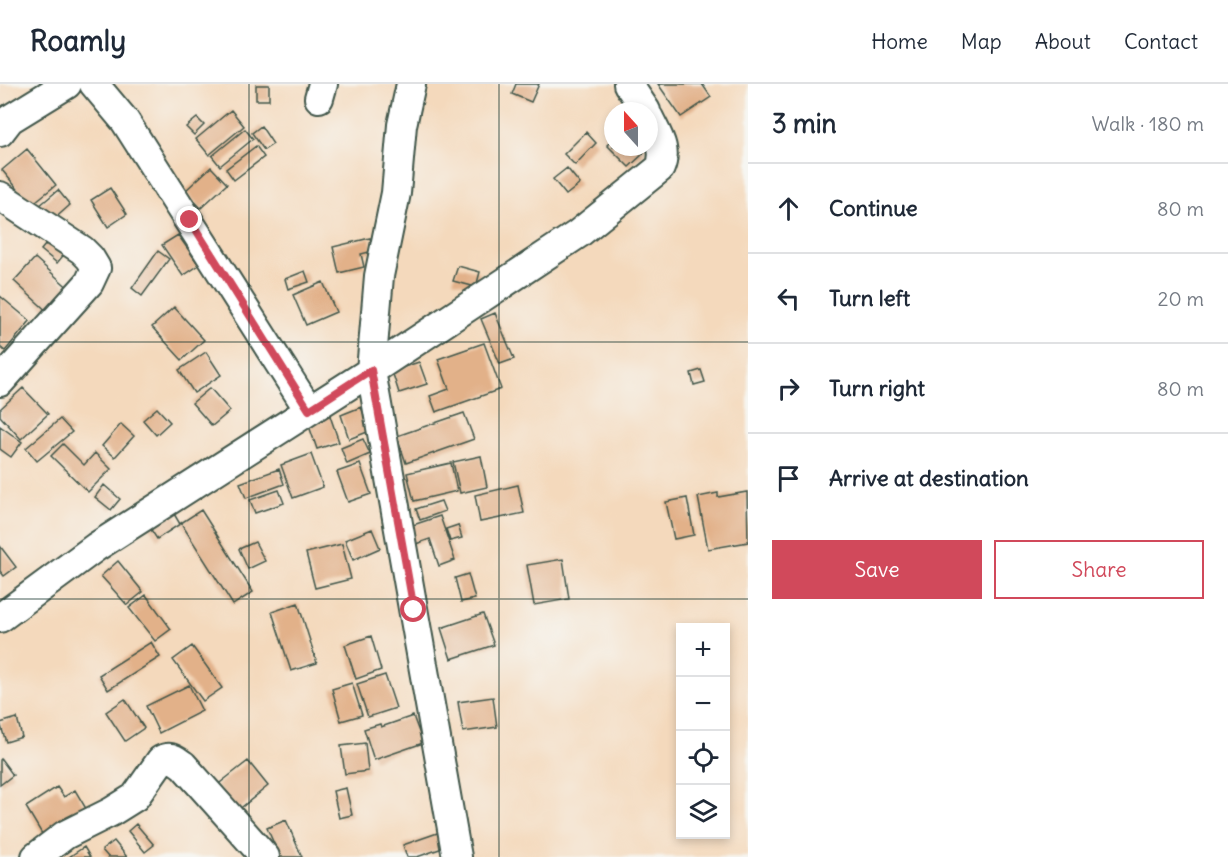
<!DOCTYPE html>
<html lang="en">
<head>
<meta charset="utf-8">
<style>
	:root { --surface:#fff; --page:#f2f2f3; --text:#1f2937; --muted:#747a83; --line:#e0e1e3; --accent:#d1495b }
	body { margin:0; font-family:Delius,sans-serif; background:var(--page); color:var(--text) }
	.controls { position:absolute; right:18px; bottom:18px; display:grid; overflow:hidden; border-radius:0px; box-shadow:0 3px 9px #0003 }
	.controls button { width:54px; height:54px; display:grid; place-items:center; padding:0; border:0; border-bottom:2px solid var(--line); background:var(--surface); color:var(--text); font:30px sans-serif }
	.compass { position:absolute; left:604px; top:18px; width:54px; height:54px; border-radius:50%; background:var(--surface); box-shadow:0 3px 9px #0003; rotate:339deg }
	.stop { position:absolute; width:18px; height:18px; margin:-14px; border:4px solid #d1495b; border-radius:50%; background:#fff }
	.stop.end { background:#d1495b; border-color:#fff; box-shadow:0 2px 6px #0008 }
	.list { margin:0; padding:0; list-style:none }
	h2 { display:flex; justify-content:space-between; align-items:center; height:78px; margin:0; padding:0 24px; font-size:26px }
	h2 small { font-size:20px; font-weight:400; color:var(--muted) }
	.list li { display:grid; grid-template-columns:39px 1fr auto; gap:18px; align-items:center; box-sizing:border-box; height:90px; padding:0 24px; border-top:2px solid var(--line) }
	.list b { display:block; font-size:22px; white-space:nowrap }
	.list em { font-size:20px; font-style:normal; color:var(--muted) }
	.actions { display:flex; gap:12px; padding:18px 24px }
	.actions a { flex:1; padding:14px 0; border:2px solid var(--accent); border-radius:0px; text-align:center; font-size:21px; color:var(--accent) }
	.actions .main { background:var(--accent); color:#fff }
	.icon { flex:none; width:33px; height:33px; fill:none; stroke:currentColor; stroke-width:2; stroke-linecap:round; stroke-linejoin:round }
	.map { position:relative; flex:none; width:748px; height:773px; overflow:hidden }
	header { display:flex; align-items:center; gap:36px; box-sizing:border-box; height:84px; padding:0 30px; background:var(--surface); border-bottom:2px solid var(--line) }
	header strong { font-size:28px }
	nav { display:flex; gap:33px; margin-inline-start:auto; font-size:21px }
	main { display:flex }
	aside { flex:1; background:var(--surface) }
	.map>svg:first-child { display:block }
	.building { fill:#e2b189 }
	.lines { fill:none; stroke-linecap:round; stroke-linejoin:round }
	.minor-casing { stroke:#3f5448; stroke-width:32 }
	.minor { stroke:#fff; stroke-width:28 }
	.route { stroke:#d1495b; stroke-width:8 }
	.grid { fill:none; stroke:#1f3d34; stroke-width:1.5; stroke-opacity:0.55 }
</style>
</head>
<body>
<header>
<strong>Roamly</strong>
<nav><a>Home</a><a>Map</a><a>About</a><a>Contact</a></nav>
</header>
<main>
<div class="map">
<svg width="748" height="773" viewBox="0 0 748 773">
	<rect width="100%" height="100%" fill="#f6f6f2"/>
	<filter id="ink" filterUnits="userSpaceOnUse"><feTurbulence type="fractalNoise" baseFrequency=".0167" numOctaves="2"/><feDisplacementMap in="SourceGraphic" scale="12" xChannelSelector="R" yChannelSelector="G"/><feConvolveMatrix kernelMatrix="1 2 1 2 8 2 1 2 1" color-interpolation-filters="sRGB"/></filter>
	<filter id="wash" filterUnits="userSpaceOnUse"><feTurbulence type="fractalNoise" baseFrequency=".008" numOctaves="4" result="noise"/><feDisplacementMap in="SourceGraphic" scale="24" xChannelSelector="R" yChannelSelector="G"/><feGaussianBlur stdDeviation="1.35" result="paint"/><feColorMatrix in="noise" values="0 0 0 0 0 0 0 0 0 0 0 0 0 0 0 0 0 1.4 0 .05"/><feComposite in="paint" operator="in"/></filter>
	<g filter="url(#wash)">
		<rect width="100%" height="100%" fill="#f4d9bc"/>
		<g id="blocks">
			<path class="building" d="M516,0H539L531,18L512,10Z
				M658,0H702L711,13L681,33Z
				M256,1H269V16H256Z
				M231,26L244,42L209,71L196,55Z
				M197,34L204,41L194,51L186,43Z
				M261,42L273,60L264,66L252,49Z
				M245,45L253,55L220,82L212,72Z
				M586,48L596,59L575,81L564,70Z
				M613,55V63H638L644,69L629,83L607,61Z
				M256,62L264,73L234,96L226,85Z
				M27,65L56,101L31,121L2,86Z
				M211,83L227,100L201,124L185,107Z
				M567,84L580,100L566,111L553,95Z
				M110,104L127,130L108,143L91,116Z
				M58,106L70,121L52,137L39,122Z
				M178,151L199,181L183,192L162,161Z
				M370,154L373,167L361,170L364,183L339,189L333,163Z
				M50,155L66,168L57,179L41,166Z
				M158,167L169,175L142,212L132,204Z
				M35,174L73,208L51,231L14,197Z
				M458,182L480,188L476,203L453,197Z
				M305,187L309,198L288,205L285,195Z
				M323,198L336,228L306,241L293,211Z
				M0,212L30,237L5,267L0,263Z
				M174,223L204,256L182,276L152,243Z
				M495,229L514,275L500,280L481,235Z
				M484,259L501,305L436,328L430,312L449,305L438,275Z
				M206,268L221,291L194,309L179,286Z
				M419,278L427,300L399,309L392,287Z
				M701,286L705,298L694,301L691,289Z
				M23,304L48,330L21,355L0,332V325Z
				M210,304L230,327L212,342L192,319Z
				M361,323L370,347L349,355L341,331Z
				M157,324L170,338L156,351L143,336Z
				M329,329L339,358L317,365L307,336Z
				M464,329L474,355L406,379L397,352Z
				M60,335L72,348L37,377L26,364Z
				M121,340L134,352L115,373L102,362Z
				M0,342L22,358L11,373L0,365Z
				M363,355L370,370L347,380L341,364Z
				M63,360L84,381L95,369L111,385L88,408L51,372Z
				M311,370L323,403L293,414L281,381Z
				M481,372L487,403L460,409L453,378Z
				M451,379L457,407L414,417L407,389Z
				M360,380L371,410L348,418L337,388Z
				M279,385L284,400L246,414L240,399Z
				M104,401L120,415L111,426L95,413Z
				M518,401L524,429L480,438L475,411Z
				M279,406L284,419L255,429L250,416Z
				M747,408L748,458L708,465L698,413L718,409V413Z
				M687,414L694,451L674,455L666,418Z
				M441,417L445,427L420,436L416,425Z
				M170,423L180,440L157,455L146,438Z
				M201,426L253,508L233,521L181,439Z
				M440,432L455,476L439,482L430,455L413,461L407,443Z
				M458,441L462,454L450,457L446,445Z
				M372,445L380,464L353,476L345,456Z
				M255,458L265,477L248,485L239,465Z
				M342,460L351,495L315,504L306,469Z
				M0,462L16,483L4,492L0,487Z
				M563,475L569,515L534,521L527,481Z
				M118,477L143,508L127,521L101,492Z
				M468,490L475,515L461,518L455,494Z
				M146,511L171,545L155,557L129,524Z
				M298,519L317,579L291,587L272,528Z
				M483,530L494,561L451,575L441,544Z
				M371,552L381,586L356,595L345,561Z
				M151,558L160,573L108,606L99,591Z
				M192,562L222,604L203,617L173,576Z
				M385,591L396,624L368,633L357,600Z
				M352,599L362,631L341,637L332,605Z
				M189,601L202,627L159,649L146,622Z
				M493,613L497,643L463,648L458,618Z
				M125,615L144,644L125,657L106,628Z
				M413,632L423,659L374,676L364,645L380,640L381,643Z
				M17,634L22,653L6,658L0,639Z
				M365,659L368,687L345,690L341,662Z
				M1,675L13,691L0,701V676Z
				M248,677L268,702L237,727L216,702Z
				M57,703L64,713L75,706L88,728L45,755L26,723Z
				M346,704L352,731L339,734L333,707Z
				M286,736L302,773H280L267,744Z
				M136,740L154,761L145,768L128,747Z
				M446,746L451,761L417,773H407L403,761Z
				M114,757L127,773H108L102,766Z
				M84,763L90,773H69Z"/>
		</g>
	</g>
	<g filter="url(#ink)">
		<use href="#blocks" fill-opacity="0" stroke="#3f5448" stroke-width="1.5"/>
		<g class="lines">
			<defs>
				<path id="minor" d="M94,0L125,37L309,326
					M411,0L402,41L396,109L379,192L371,287L457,773
					M628,0L646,27
					M319,14L323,0
					M0,48L10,35L67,0
					M0,112L82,166L90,174L96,184L89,199L0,298
					M0,534L96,463L371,287L578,150L660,84C668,65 657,51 649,34
					M36,773L65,751L111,728L135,713L161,676C171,671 174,675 183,681L265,773"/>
			</defs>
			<use href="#minor" class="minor-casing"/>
			<use href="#minor" class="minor"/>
		</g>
	</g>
	<g class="lines" filter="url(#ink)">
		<path class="route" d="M190,136L309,326L371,286L414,526"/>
	</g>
	<path class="grid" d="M249,0V773M499,0V773M0,258H748M0,515H748"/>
</svg>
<div class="controls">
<button>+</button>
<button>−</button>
<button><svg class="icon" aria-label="locate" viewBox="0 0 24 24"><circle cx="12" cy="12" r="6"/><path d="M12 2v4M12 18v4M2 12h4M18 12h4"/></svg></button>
<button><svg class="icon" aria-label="layers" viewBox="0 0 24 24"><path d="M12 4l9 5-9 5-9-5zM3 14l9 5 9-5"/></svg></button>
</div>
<svg class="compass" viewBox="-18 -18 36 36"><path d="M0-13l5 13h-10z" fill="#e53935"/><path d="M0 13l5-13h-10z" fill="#747a83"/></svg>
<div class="stop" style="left:414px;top:526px"></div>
<div class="stop end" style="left:190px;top:136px"></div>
</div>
<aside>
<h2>3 min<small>Walk · 180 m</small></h2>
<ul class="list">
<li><svg class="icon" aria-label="ahead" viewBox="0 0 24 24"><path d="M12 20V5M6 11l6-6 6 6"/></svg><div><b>Continue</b></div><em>80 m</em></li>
<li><svg class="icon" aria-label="left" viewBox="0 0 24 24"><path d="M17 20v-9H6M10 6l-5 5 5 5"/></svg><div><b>Turn left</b></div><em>20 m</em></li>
<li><svg class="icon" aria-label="right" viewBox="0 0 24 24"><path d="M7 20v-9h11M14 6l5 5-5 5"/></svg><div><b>Turn right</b></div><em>80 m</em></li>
<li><svg class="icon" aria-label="arrive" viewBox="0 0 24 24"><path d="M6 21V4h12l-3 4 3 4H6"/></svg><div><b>Arrive at destination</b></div></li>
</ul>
<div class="actions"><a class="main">Save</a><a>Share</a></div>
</aside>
</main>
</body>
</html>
